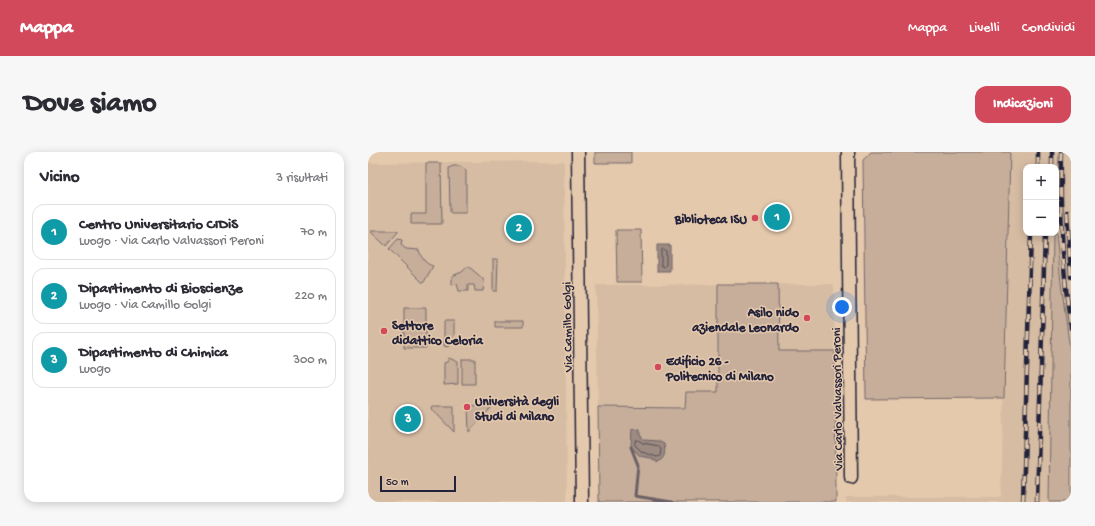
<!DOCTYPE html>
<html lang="it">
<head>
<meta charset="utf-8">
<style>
	:root { --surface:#fff; --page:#f7f7f7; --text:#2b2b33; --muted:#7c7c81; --line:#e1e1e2; --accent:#d1495b }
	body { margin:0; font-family:"Gochi Hand",sans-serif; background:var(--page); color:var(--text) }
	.controls { position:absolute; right:12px; top:12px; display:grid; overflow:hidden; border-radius:8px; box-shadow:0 2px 10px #0003 }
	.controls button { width:36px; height:36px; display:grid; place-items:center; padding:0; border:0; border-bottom:1px solid var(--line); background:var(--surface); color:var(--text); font:20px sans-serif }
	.scale { position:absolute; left:12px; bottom:10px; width:76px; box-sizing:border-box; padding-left:4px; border:2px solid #22223b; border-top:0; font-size:11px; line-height:14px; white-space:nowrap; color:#22223b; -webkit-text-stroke:3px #e5c9ac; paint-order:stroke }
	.you { position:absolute; left:474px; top:155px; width:14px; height:14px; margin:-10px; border:3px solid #fff; border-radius:50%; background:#1a73e8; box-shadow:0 0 0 6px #1a73e833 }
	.badge { display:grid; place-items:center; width:26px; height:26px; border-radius:50%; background:var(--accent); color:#fff; font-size:13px; font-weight:700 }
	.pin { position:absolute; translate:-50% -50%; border:2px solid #fff; box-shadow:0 1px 4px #0006 }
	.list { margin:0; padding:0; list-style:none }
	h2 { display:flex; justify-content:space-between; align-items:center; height:52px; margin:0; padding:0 16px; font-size:17px }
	h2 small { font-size:13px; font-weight:400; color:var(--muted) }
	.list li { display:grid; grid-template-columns:26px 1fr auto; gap:12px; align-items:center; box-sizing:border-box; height:56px; margin:0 8px 8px; padding:0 8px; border:1px solid var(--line); border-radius:12px }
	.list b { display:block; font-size:15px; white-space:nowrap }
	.list p { margin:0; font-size:13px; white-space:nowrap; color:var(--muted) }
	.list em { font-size:13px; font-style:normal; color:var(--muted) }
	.map { position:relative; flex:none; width:703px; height:350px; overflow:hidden; border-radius:12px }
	header { display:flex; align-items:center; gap:24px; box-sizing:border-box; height:56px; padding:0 20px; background:var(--accent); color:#fff }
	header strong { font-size:19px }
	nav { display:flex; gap:22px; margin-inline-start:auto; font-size:14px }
	.intro { display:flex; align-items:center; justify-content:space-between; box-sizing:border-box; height:96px; padding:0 24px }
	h1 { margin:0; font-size:28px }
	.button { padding:10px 18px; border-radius:12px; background:var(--accent); color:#fff; font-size:14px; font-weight:700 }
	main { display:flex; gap:24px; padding:0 24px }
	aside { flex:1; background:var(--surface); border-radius:12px; box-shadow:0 2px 10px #0003 }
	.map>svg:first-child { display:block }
	.built { fill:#d6bca3 }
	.green { fill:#c6ae9a; stroke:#74686a }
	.water { fill:#9d8b82; stroke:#6c6166 }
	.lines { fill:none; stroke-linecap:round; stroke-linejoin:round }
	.shore { stroke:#534c57; stroke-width:1 }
	.stream { stroke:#6c6166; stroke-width:3 }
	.street-casing { stroke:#22223b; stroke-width:15 }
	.street { stroke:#e5c9ac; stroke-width:12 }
	.rail-casing { stroke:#22223b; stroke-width:4.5 }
	.rail { stroke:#e5c9ac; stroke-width:3; stroke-dasharray:9; stroke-linecap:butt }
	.poi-dot { fill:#d1495b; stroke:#e5c9ac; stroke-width:1.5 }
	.labels { text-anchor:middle; stroke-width:3; stroke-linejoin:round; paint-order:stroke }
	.poi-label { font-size:13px; font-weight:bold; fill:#22223b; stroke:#e5c9ac; text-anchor:start }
	.street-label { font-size:13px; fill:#22223b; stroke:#e5c9ac }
</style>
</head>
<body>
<header>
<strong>Mappa</strong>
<nav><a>Mappa</a><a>Livelli</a><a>Condividi</a></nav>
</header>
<div class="intro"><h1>Dove siamo</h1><a class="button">Indicazioni</a></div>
<main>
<aside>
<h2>Vicino<small>3 risultati</small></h2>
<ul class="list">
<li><span class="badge" style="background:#0f9aa8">1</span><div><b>Centro Universitario CIDiS</b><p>Luogo · Via Carlo Valvassori Peroni</p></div><em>70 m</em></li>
<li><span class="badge" style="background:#0f9aa8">2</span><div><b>Dipartimento di Bioscienze</b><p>Luogo · Via Camillo Golgi</p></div><em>220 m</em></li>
<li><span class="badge" style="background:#0f9aa8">3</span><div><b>Dipartimento di Chimica</b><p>Luogo</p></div><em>300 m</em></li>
</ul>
</aside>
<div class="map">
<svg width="703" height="350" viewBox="0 0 703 350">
	<rect width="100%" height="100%" fill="#e5c9ac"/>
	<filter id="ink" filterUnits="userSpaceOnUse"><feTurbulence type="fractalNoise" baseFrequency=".025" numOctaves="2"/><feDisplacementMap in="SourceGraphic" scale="8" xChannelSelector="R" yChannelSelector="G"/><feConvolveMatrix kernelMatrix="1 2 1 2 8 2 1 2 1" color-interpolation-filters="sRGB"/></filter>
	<g filter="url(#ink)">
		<path class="built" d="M642,0H703V205L693,131L688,80V15H658V81H685L681,350H478V345H633Z
			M196,9L199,350H0V11Z
			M466,132L467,257L230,255L228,133Z"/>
		<path class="green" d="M227,0H263V11H227Z
			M503,0H642L636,246L498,247L495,8Z
			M58,11H73L74,72H43V62H58Z
			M85,14H92L98,18V61H83L82,60L81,16Z
			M248,78H273L274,130H249Z
			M2,79H30V80L18,94Z
			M688,80L693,131L703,205V350H681L685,81H688Z
			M30,87L34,88L33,93L38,97L51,98C53,105 57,112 65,114L56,130L55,131L21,97Z
			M125,107H130L129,139H125Z
			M100,114L114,126L116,129L115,139H107L106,133H100V139H91L89,132L84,133V124L94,120Z
			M350,132H410L411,199H467L468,350H231L230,255L317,256L318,240H350Z
			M36,156H58V196H36Z
			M76,169H86V184L83,188L80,195L76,194Z
			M127,169H155V175H127Z
			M81,206L90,210V232L76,233V211L79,210Z
			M94,207H107V232H94Z
			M120,253L123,256L101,280L100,254Z
			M64,254H86V280L63,256Z"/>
		<path class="water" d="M289,93H302V119H289Z
			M264,277L272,278V283L276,288L290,289L296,292C297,299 298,306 290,310L283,306L272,304L263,295Z"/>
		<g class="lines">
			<path class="shore" d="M295,97L298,99V113L296,115L293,113V99Z
				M268,288H270L275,291L291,294L293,298L292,304L289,305L274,300L267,293Z"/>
			<path class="stream" d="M263,295L270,313L267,344L304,350"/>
			<defs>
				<path id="street" d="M210,0L214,350
					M480,0L483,326"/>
			</defs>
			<use href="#street" class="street-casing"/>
			<use href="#street" class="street"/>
			<defs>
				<path id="rail" d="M693,0C692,59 694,117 703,176
					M670,15V0
					M684,15V0
					M699,60L703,125
					M655,350L663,81
					M669,350L677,81"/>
			</defs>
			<use href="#rail" class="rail-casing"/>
			<use href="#rail" class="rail"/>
		</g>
	</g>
	<g class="poi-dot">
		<circle cx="387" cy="66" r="4"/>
		<circle cx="439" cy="166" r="4"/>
		<circle cx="16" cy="179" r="4"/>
		<circle cx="290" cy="215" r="4"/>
		<circle cx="99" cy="255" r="4"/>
	</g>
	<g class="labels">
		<g class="poi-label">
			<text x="379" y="71" text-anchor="end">Biblioteca ISU</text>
			<text x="431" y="164" text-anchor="end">Asilo nido<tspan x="431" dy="15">aziendale Leonardo</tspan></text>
			<text x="24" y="177">Settore<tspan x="24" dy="15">didattico Celoria</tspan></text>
			<text x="298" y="213">Edificio 26 -<tspan x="298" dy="15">Politecnico di Milano</tspan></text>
			<text x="107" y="253">Università degli<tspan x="107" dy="15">Studi di Milano</tspan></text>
		</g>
		<g class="street-label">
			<text transform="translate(198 175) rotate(-91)" y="5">Via Camillo Golgi</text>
			<text transform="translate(468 247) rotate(-91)" y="5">Via Carlo Valvassori Peroni</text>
		</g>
	</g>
</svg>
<div class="controls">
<button>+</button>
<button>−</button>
</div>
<div class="scale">50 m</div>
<div class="you"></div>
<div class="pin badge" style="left:409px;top:65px;background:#0f9aa8">1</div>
<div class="pin badge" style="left:151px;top:76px;background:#0f9aa8">2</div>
<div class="pin badge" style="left:40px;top:267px;background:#0f9aa8">3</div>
</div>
</main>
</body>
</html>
